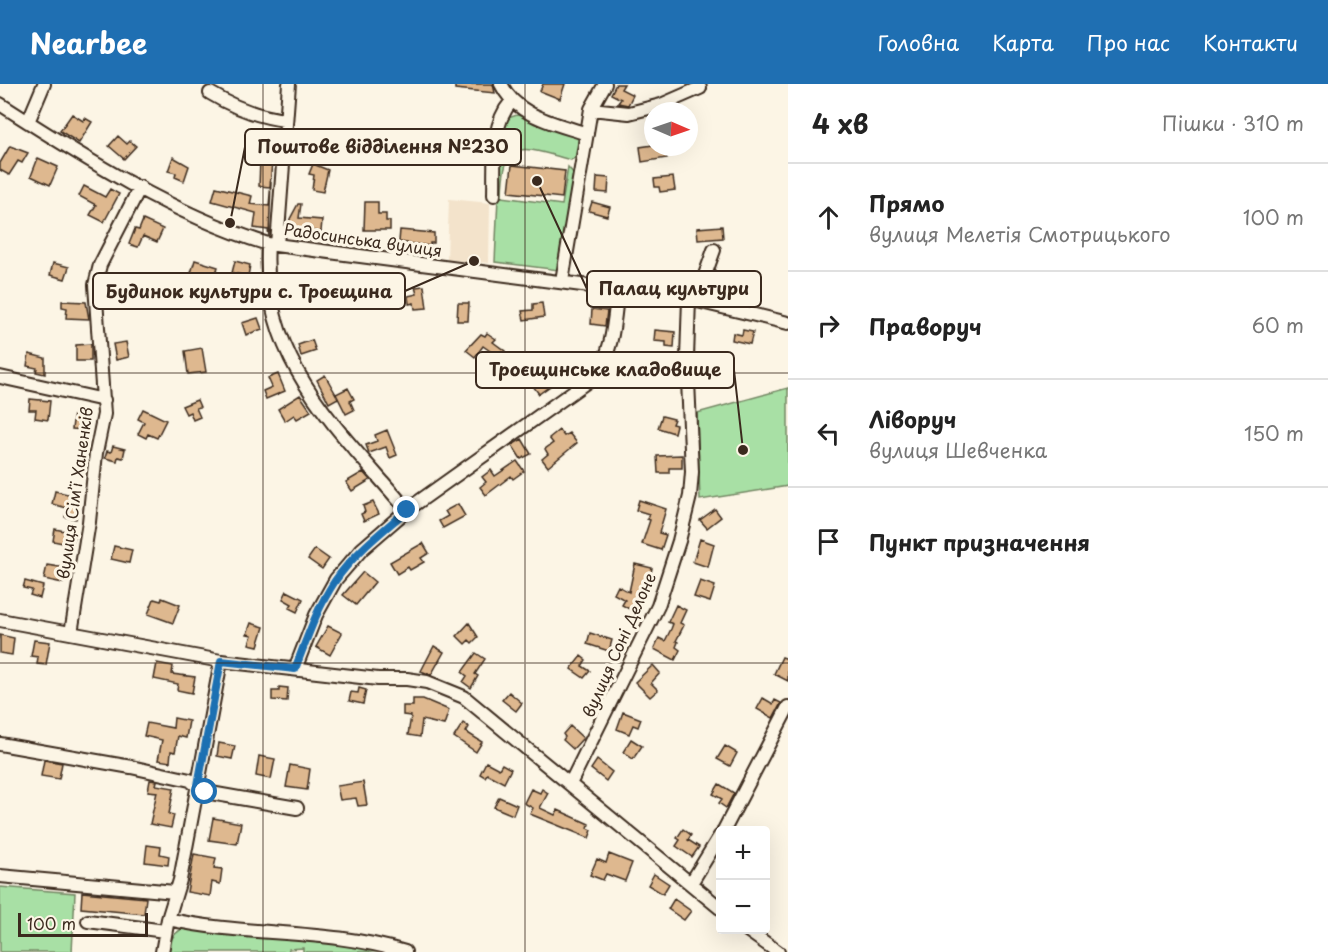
<!DOCTYPE html>
<html lang="uk">
<head>
<meta charset="utf-8">
<style>
	:root { --surface:#fff; --page:#f6f6f6; --text:#222; --muted:#767676; --line:#e0e0e0; --accent:#1f6fb2 }
	body { margin:0; font-family:"Playpen Sans",sans-serif; background:var(--page); color:var(--text) }
	.controls { position:absolute; right:18px; bottom:18px; display:grid; overflow:hidden; border-radius:6px; box-shadow:0 6px 24px #0002 }
	.controls button { width:54px; height:54px; display:grid; place-items:center; padding:0; border:0; border-bottom:2px solid var(--line); background:var(--surface); color:var(--text); font:30px sans-serif }
	.compass { position:absolute; left:644px; top:18px; width:54px; height:54px; border-radius:50%; background:var(--surface); box-shadow:0 6px 24px #0002; rotate:92deg }
	.scale { position:absolute; left:18px; bottom:15px; width:130px; box-sizing:border-box; padding-left:6px; border:3px solid #3b2a1e; border-top:0; font-size:16px; line-height:21px; white-space:nowrap; color:#3b2a1e; -webkit-text-stroke:4px #fcf5e5; paint-order:stroke }
	.stop { position:absolute; width:18px; height:18px; margin:-14px; border:4px solid #1f6fb2; border-radius:50%; background:#fff }
	.stop.end { background:#1f6fb2; border-color:#fff; box-shadow:0 2px 6px #0008 }
	.list { margin:0; padding:0; list-style:none }
	h2 { display:flex; justify-content:space-between; align-items:center; height:78px; margin:0; padding:0 24px; font-size:26px }
	h2 small { font-size:20px; font-weight:400; color:var(--muted) }
	.list li { display:grid; grid-template-columns:39px 1fr auto; gap:18px; align-items:center; box-sizing:border-box; height:108px; padding:0 24px; border-top:2px solid var(--line) }
	.list b { display:block; font-size:22px; white-space:nowrap }
	.list p { margin:0; font-size:20px; white-space:nowrap; color:var(--muted) }
	.list em { font-size:20px; font-style:normal; color:var(--muted) }
	.icon { flex:none; width:33px; height:33px; fill:none; stroke:currentColor; stroke-width:2; stroke-linecap:round; stroke-linejoin:round }
	.map { position:relative; flex:none; width:788px; height:868px; overflow:hidden }
	header { display:flex; align-items:center; gap:36px; box-sizing:border-box; height:84px; padding:0 30px; background:var(--accent); color:#fff }
	header strong { font-size:28px }
	nav { display:flex; gap:33px; margin-inline-start:auto; font-size:21px }
	main { display:flex }
	aside { flex:1; background:var(--surface) }
	.map>svg:first-child { display:block }
	.built { fill:#f3e3cb }
	.green { fill:#a8e0a5; stroke:#728562; stroke-width:1.5 }
	.building { fill:#deb88f; stroke:#3b2a1e; stroke-width:1.5 }
	.lines { fill:none; stroke-linecap:round; stroke-linejoin:round }
	.minor-casing { stroke:#3b2a1e; stroke-width:16 }
	.minor { stroke:#fcf5e5; stroke-width:12 }
	.route { stroke:#1f6fb2; stroke-width:8 }
	.grid { fill:none; stroke:#3b2a1e; stroke-width:1.5; stroke-opacity:0.55 }
	.labels { text-anchor:middle; stroke-width:6; stroke-linejoin:round; paint-order:stroke }
	.street-label { font-size:16px; fill:#3b2a1e; stroke:#fcf5e5 }
	.leader { fill:none; stroke:#3b2a1e; stroke-width:2 }
	.callout-dot { fill:#3b2a1e; stroke:#fcf5e5; stroke-width:2 }
	.callout { fill:#fcf5e5; stroke:#3b2a1e; stroke-width:2 }
	.callout-label { font-size:18px; text-anchor:middle; font-weight:bold; fill:#3b2a1e }
</style>
</head>
<body>
<header>
<strong>Nearbee</strong>
<nav><a>Головна</a><a>Карта</a><a>Про нас</a><a>Контакти</a></nav>
</header>
<main>
<div class="map">
<svg width="788" height="868" viewBox="0 0 788 868">
	<rect width="100%" height="100%" fill="#fcf5e5"/>
	<filter id="ink" filterUnits="userSpaceOnUse"><feTurbulence type="fractalNoise" baseFrequency=".0167" numOctaves="2"/><feDisplacementMap in="SourceGraphic" scale="12" xChannelSelector="R" yChannelSelector="G"/><feConvolveMatrix kernelMatrix="1 2 1 2 8 2 1 2 1" color-interpolation-filters="sRGB"/></filter>
	<g filter="url(#ink)">
		<path class="built" d="M449,115L490,119L489,179L447,176Z"/>
		<path class="green" d="M517,31C535,35 565,39 578,54V72L571,76C522,63 503,51 502,113L562,121L568,83L575,91L559,186L495,178L501,48L505,35Z
			M788,304V402L700,416L697,329Z
			M0,803L75,809L72,868H0Z
			M187,843L333,855L398,868H303V864L289,865L288,868H167C168,857 176,846 187,843Z"/>
		<path class="building" d="M455,0H493L495,9L455,5Z
			M543,0H565L560,15L540,7Z
			M616,0H624L621,5L633,11L628,21L618,19L621,15L611,10Z
			M72,30L83,37L85,34L92,38L79,59L60,47Z
			M118,52L127,60L130,57L136,62L124,75L109,62Z
			M653,61L665,63L667,74L642,78L640,63Z
			M10,62L28,69L22,79L18,77L9,91L0,86V79Z
			M173,73L189,82L184,97L175,93L176,89L168,87Z
			M38,74L58,83L50,101L31,92Z
			M260,76L272,77L270,103L259,102Z
			M313,80L328,86L323,108L312,106L314,91L309,90Z
			M512,81L565,87L562,114L509,108Z
			M597,93L609,94L608,109L596,108Z
			M673,93L675,106L660,108L659,103H655L654,95Z
			M271,98L269,152L268,146L254,144L256,129L212,117L216,103L252,112L250,120L269,122Z
			M84,102L105,113L110,105L119,110L104,138L90,131L96,121L79,112Z
			M365,118H378V130H386V137H390V146H364Z
			M592,118L610,123L607,132L589,127Z
			M298,120H301L299,134L322,136L321,148L289,144L290,135Z
			M143,136L163,145L157,158L143,152L138,163L129,160L135,145L139,146Z
			M722,142L723,154L698,156L697,144Z
			M400,146L434,149V159H430V162L399,158Z
			M195,176L218,183L214,195L191,189Z
			M235,177L250,181L248,192L232,189Z
			M53,179L69,183L65,195L50,191Z
			M424,202L427,224L415,225L414,219L409,220L408,212L417,210L415,203Z
			M62,217L86,218L89,235L66,234L67,224L62,223Z
			M458,219H469L468,237H457Z
			M542,219L544,233L524,236L522,227L533,226V220Z
			M592,225L607,227L605,242L591,240Z
			M258,234L262,245L246,251L242,239Z
			M655,246L675,248L674,264L666,263V258L654,257Z
			M743,246L753,248L750,260L732,256L733,249L742,251Z
			M487,249L496,255L493,258L505,267L500,274L483,262L475,273L466,266L481,250L485,252Z
			M312,256L316,267L301,272L298,261Z
			M126,258L129,273L116,276L113,260Z
			M91,260V277H76V261Z
			M202,264L206,288L188,290L185,267Z
			M29,270L45,274V290L36,288L37,284L27,282Z
			M535,282L550,302L539,310L524,290Z
			M278,290L285,307L266,315L263,307L272,303L268,294Z
			M325,291L338,314L329,319L317,296Z
			M348,304L354,315L350,317L354,326L346,330L336,310Z
			M300,311L311,327L297,335L294,331L285,337L278,325Z
			M30,315L50,317L48,336L35,334L36,326H29Z
			M197,316L200,323L196,324L200,333L193,336L190,328L186,330L182,322Z
			M143,325L166,336L157,354L148,350L146,354L138,350L144,338L138,335Z
			M74,329L87,331L85,346L72,345Z
			M662,332L674,335L672,340L676,341L674,349L658,344Z
			M387,346L397,371L390,374L386,363L369,369L366,361L377,357L375,351Z
			M559,346L564,352L569,349L577,359L548,383L542,375L548,370L545,365L553,359L549,354Z
			M522,355L531,370L521,375L512,361Z
			M113,362L125,365L123,374L118,373L117,377L105,374L107,367L111,368Z
			M682,371V384H669V389H658L657,372Z
			M517,377L524,387L513,395L511,392L486,411L480,403L486,398L482,393L491,386L495,392Z
			M363,388L370,396L352,407L346,398Z
			M55,407L72,411L71,417L79,419L76,435L65,433L67,424L52,420Z
			M639,416L666,425L659,449L666,451L661,466L642,460L650,436L647,435L649,430L636,426Z
			M373,418L379,430L364,437L361,430L365,428L363,422Z
			M458,420L465,432L443,444L439,437L448,432L445,427Z
			M715,425L721,433L707,444L700,436Z
			M55,445L75,449L73,457L69,456L68,460L53,457Z
			M700,455L714,460L708,483L693,478Z
			M423,459L429,469L421,474L424,478L410,486L408,483L397,490L390,478Z
			M114,462L132,466L129,479L111,475Z
			M315,465L329,475L322,485L308,475Z
			M635,480L652,484L649,498L645,497L631,526L622,521L625,516L614,510L618,502L629,508Z
			M47,481L66,484L63,499L44,495Z
			M363,488L375,498L356,521L343,511Z
			M25,497L43,502L40,514L30,511L32,506L23,504Z
			M700,497L715,502L710,518L694,513Z
			M287,507L303,515L297,528L289,524L292,520L283,515Z
			M162,514L180,521L173,539L148,530L154,515L161,517Z
			M676,521L686,526L680,539L684,541L676,557L678,558L676,563L680,566L675,576L654,565L659,554L665,557L671,545L673,540L668,538Z
			M251,539L264,543L258,562L249,560L252,551L247,550Z
			M469,539L478,553L472,559L469,556L465,560L457,552Z
			M328,542L342,549L330,571L316,563Z
			M590,549L612,556L609,567L587,560Z
			M0,551L14,554L12,571L0,569Z
			M34,556L50,558L46,581L37,580L38,573L31,572Z
			M434,562L444,568L431,591L421,587Z
			M476,569L485,575L475,590L478,592L471,604L463,598L467,592L462,588Z
			M581,572L586,576L582,582L590,587L584,594L571,585Z
			M782,573L788,575V597L774,590Z
			M157,579L173,582L172,590L195,593L192,609L177,606L178,600L154,595Z
			M653,581L660,589L651,599L658,606L650,613L635,598Z
			M279,603L288,604L287,617L272,616V607H279Z
			M359,604L366,606L363,620L349,617L351,608L358,609Z
			M509,608L522,619L516,627L502,616Z
			M763,614L773,620L775,616L781,619L773,634L757,625Z
			M413,615H423L449,626L444,641L422,636L420,653L408,651L411,632L403,631V622H413Z
			M623,628L641,635L638,643L633,641L629,650L617,645Z
			M174,634L189,637L186,654L178,652L175,668L171,667L170,678L158,676L162,656L144,652L147,639L173,644Z
			M463,639L469,643L466,648L482,658L476,668L454,653Z
			M570,642L583,654L573,665L563,656L565,653L563,650Z
			M631,655L642,662L633,675L623,668Z
			M219,659L235,662L232,675L217,672Z
			M725,662L737,669L730,682L717,675Z
			M259,672L275,675L271,695L256,692Z
			M44,676L62,679L59,695L41,692Z
			M597,676L612,688L606,697L591,685Z
			M486,678L499,685L502,680L511,685L504,699L487,690L485,693L480,690Z
			M290,681L310,685L307,706L286,703Z
			M150,696L157,697L156,701L174,704L169,730L174,731L171,744L150,740L157,708L148,707Z
			M363,698L367,721L358,722L356,714L340,716L337,702Z
			M719,700L734,709L726,724L719,719L722,715L713,710Z
			M531,705L540,709L542,705L548,709L540,724L555,731L558,726L589,740L588,744L592,746L589,754L530,730L533,724L524,719Z
			M499,713L517,721L513,731L494,723Z
			M213,734L241,739L237,760L209,756Z
			M683,745L691,751L688,756L699,763L692,773L676,762L680,756L677,754Z
			M147,761L161,763L160,770L169,772L168,781L145,778Z
			M194,770L216,774L214,784L222,785L220,800L212,798L210,812L187,808Z
			M609,770L632,779L625,797L606,790L603,796L590,791L597,775L606,779Z
			M654,790L669,800L663,810L648,801Z
			M82,808L146,814L144,830L81,824Z
			M674,815L691,827L684,836L668,825Z"/>
		<g class="lines">
			<defs>
				<path id="minor" d="M501,0C517,33 555,39 587,50
					M210,9C233,23 259,33 286,36
					M0,20C84,74 173,131 268,160L689,215L788,239
					M591,25L629,29L661,21L700,4
					M28,38L44,0
					M494,111C495,80 490,42 511,18
					M268,160C260,276 338,344 407,426
					M277,161L289,0
					M562,197L591,25L605,0
					M696,216L714,166
					M0,293L104,316
					M0,536L221,577L378,595H407L427,598L464,613L720,824
					M71,549L89,438L96,369L104,330L95,201L100,181L140,103
					M295,585L316,531L336,495L362,465L407,426L595,292C614,267 614,234 618,204
					M0,660L131,683L190,696L205,708L297,724
					M570,700L658,522L679,457L690,412L692,388L687,274L689,215
					M724,746L788,623
					M0,792L175,808
					M691,799L720,752
					M168,835C246,853 328,844 405,868
					M88,837L165,847
					M747,846L778,868
					M162,868L168,835L180,796L221,577"/>
			</defs>
			<use href="#minor" class="minor-casing"/>
			<use href="#minor" class="minor"/>
		</g>
	</g>
	<g class="lines" filter="url(#ink)">
		<path class="route" d="M205,708L198,701L221,577L295,585C307,554 317,524 335,497C354,469 382,448 407,426"/>
	</g>
	<path class="grid" d="M263,0V868M525,0V868M0,289H788M0,579H788"/>
	<g class="labels">
		<g class="street-label">
			<text transform="translate(363 156) rotate(8)" y="6">Радосинська вулиця</text>
			<text transform="translate(75 409) rotate(-82)" y="6">вулиця Сімʼї Ханенків</text>
			<text transform="translate(619 561) rotate(-66)" y="6">вулиця Соні Делоне</text>
		</g>
	</g>
	<path class="leader" d="M230 139L245 63M537 97L587 205M474 177L405 207M743 366L734 286"/>
	<g class="callout-dot">
		<circle cx="230" cy="139" r="6"/>
		<circle cx="537" cy="97" r="6"/>
		<circle cx="474" cy="177" r="6"/>
		<circle cx="743" cy="366" r="6"/>
	</g>
	<g class="callout">
		<rect x="245" y="45" width="276" height="36" rx="6"/>
		<rect x="587" y="187" width="174" height="36" rx="6"/>
		<rect x="93" y="189" width="312" height="36" rx="6"/>
		<rect x="476" y="268" width="258" height="36" rx="6"/>
	</g>
	<g class="callout-label">
		<text x="383" y="69">Поштове відділення №230</text>
		<text x="674" y="211">Палац культури</text>
		<text x="249" y="214">Будинок культури с. Троєщина</text>
		<text x="605" y="292">Троєщинське кладовище</text>
	</g>
</svg>
<div class="controls">
<button>+</button>
<button>−</button>
</div>
<svg class="compass" viewBox="-18 -18 36 36"><path d="M0-13l5 13h-10z" fill="#e53935"/><path d="M0 13l5-13h-10z" fill="#767676"/></svg>
<div class="scale">100 m</div>
<div class="stop" style="left:205px;top:708px"></div>
<div class="stop end" style="left:407px;top:426px"></div>
</div>
<aside>
<h2>4 хв<small>Пішки · 310 m</small></h2>
<ul class="list">
<li><svg class="icon" aria-label="ahead" viewBox="0 0 24 24"><path d="M12 20V5M6 11l6-6 6 6"/></svg><div><b>Прямо</b><p>вулиця Мелетія Смотрицького</p></div><em>100 m</em></li>
<li><svg class="icon" aria-label="right" viewBox="0 0 24 24"><path d="M7 20v-9h11M14 6l5 5-5 5"/></svg><div><b>Праворуч</b></div><em>60 m</em></li>
<li><svg class="icon" aria-label="left" viewBox="0 0 24 24"><path d="M17 20v-9H6M10 6l-5 5 5 5"/></svg><div><b>Ліворуч</b><p>вулиця Шевченка</p></div><em>150 m</em></li>
<li><svg class="icon" aria-label="arrive" viewBox="0 0 24 24"><path d="M6 21V4h12l-3 4 3 4H6"/></svg><div><b>Пункт призначення</b></div></li>
</ul>
</aside>
</main>
</body>
</html>
